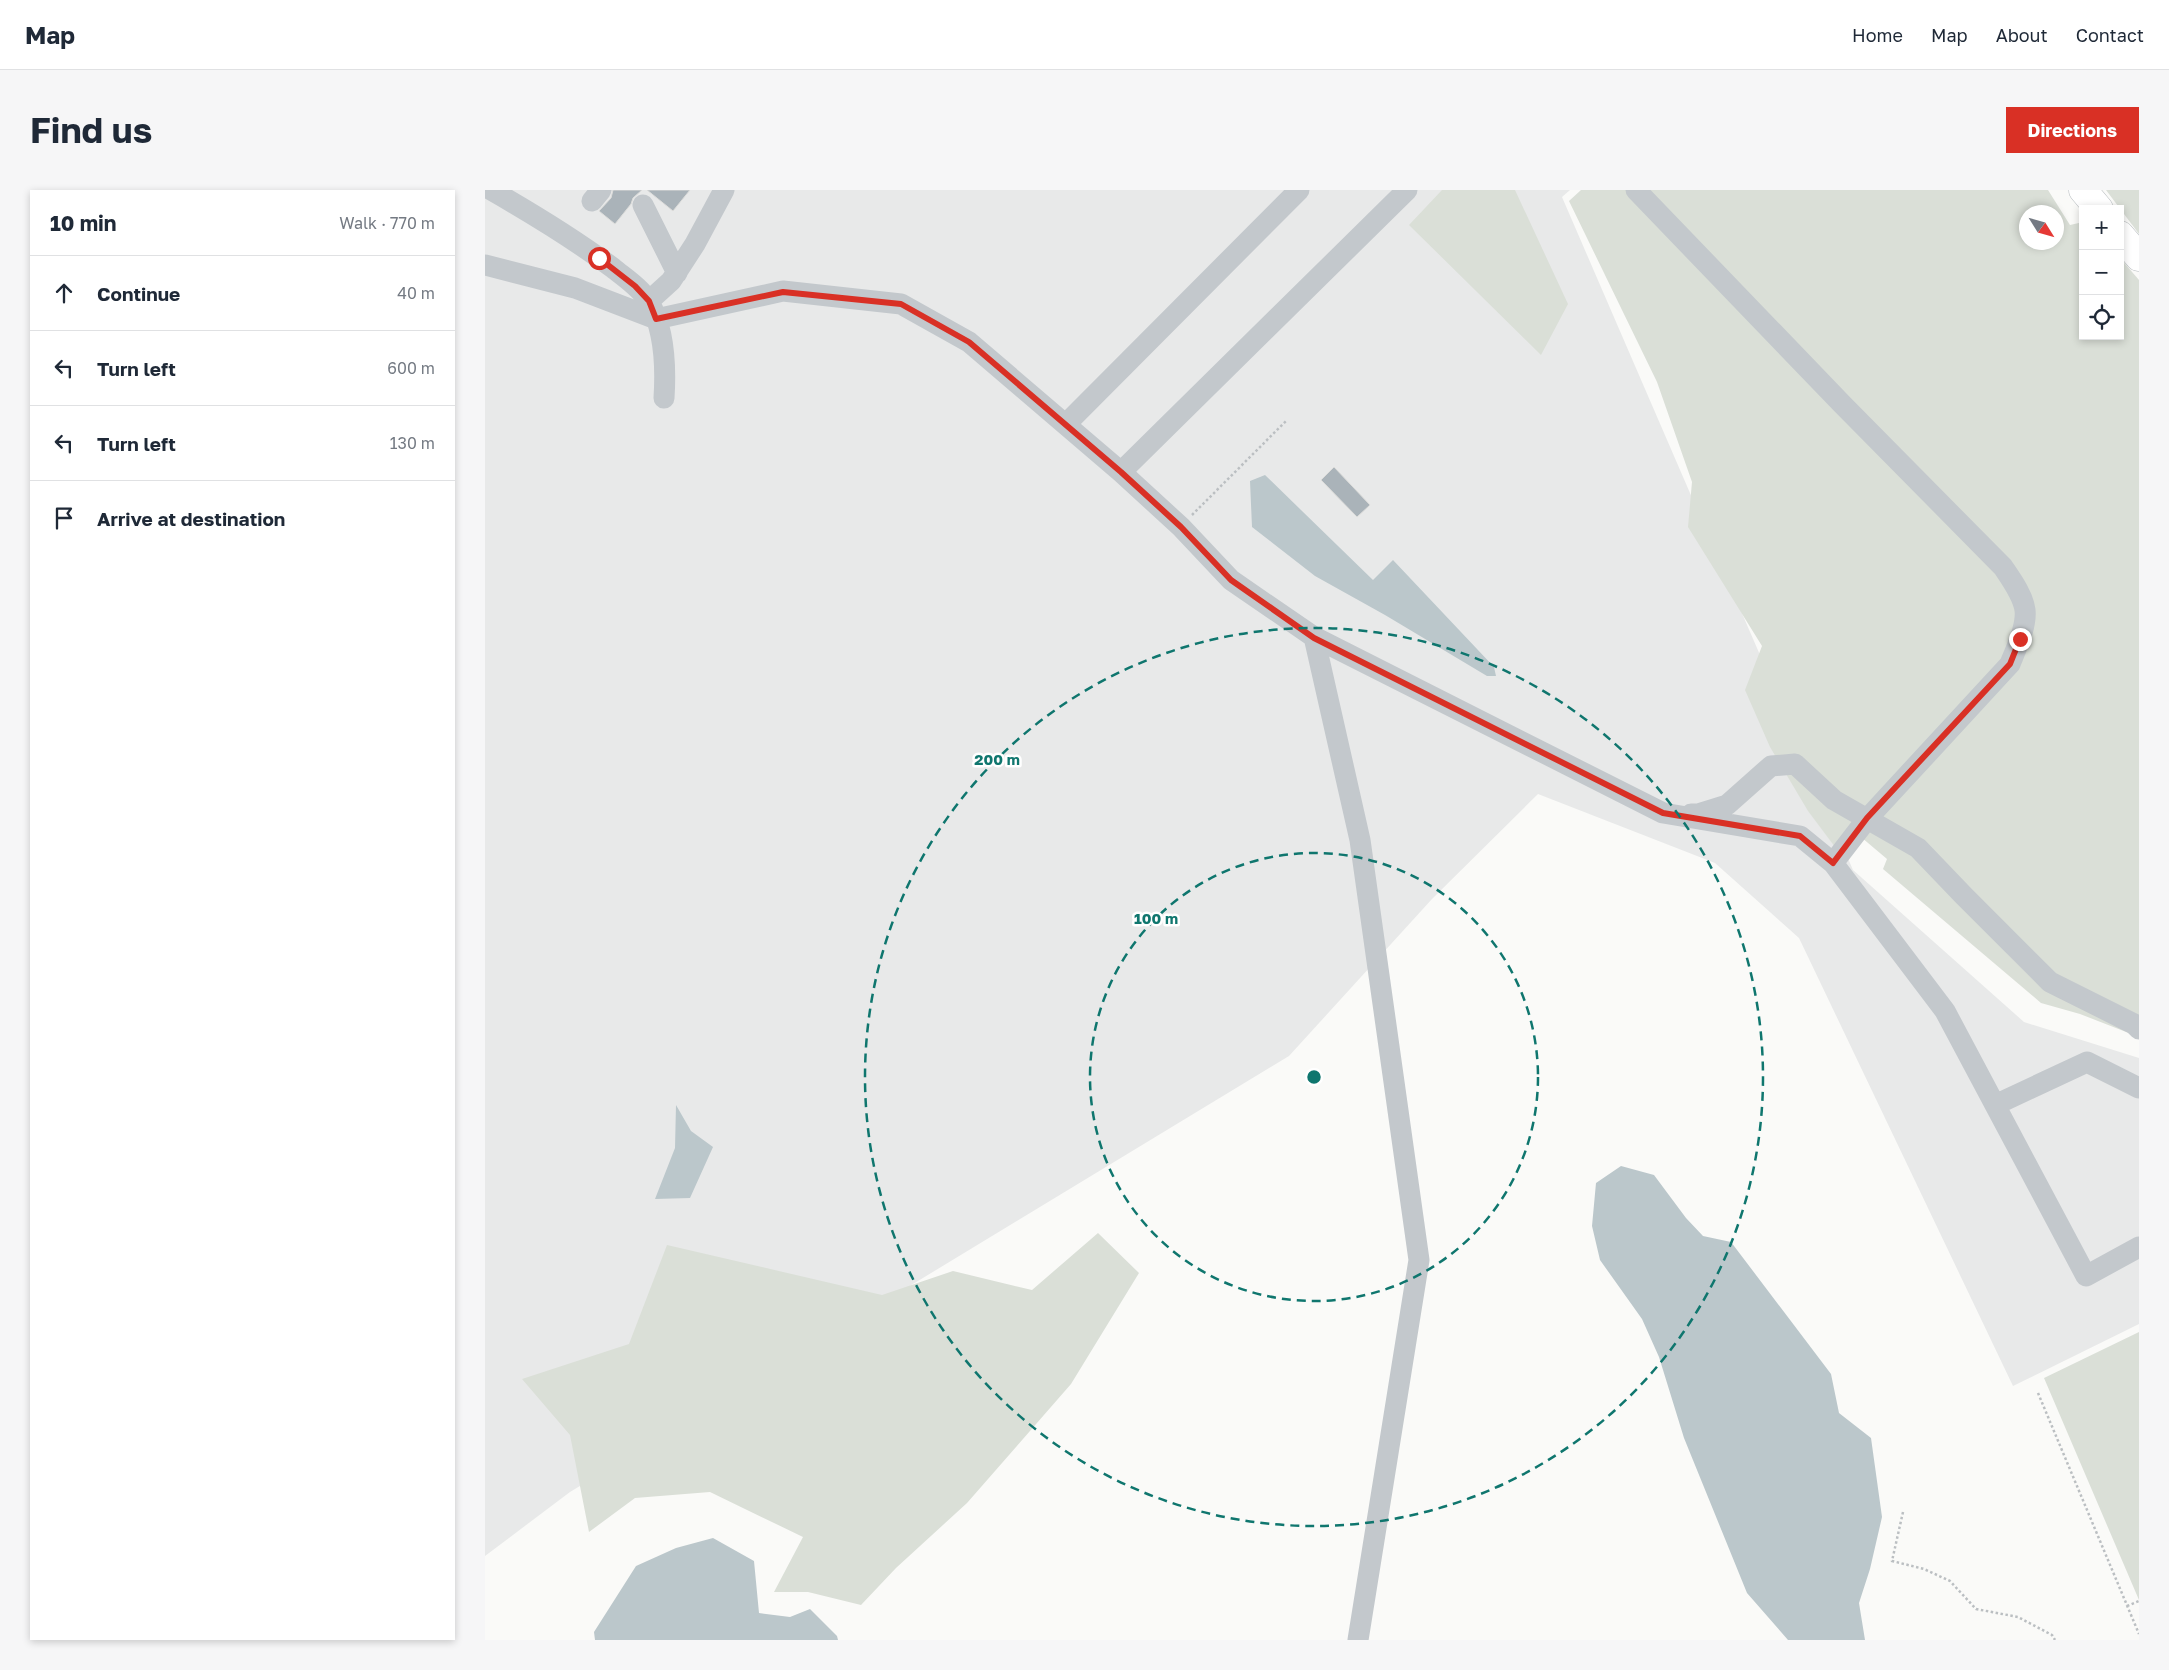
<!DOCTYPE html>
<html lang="en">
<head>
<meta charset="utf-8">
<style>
	:root { --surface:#fff; --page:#f6f6f7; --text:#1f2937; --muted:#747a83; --line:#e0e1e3; --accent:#d93025 }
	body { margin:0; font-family:"Golos Text",sans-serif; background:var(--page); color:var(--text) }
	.controls { position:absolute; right:15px; top:15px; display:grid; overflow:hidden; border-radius:0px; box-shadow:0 2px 8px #0003 }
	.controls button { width:45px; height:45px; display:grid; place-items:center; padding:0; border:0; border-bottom:1px solid var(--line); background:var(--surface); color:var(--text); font:25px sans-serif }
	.compass { position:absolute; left:1534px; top:15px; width:45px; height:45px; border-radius:50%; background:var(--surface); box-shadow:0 2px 8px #0003; rotate:127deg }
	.stop { position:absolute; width:15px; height:15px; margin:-11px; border:4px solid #d93025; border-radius:50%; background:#fff }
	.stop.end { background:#d93025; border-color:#fff; box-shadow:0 1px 5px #0008 }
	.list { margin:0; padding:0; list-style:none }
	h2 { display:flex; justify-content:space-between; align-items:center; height:65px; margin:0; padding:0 20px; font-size:21px }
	h2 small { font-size:16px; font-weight:400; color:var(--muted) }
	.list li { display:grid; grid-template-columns:32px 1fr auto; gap:15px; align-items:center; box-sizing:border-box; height:75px; padding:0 20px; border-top:1px solid var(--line) }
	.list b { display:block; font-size:19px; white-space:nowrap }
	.list em { font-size:16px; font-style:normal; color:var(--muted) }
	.icon { flex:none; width:28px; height:28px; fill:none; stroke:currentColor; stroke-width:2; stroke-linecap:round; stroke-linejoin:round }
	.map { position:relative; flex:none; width:1654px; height:1450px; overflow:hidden; border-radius:0px }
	header { display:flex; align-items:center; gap:30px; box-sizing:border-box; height:70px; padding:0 25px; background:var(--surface); border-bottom:1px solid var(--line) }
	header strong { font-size:24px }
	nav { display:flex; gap:28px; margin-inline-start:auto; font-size:18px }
	.intro { display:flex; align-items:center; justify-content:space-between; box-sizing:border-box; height:120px; padding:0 30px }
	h1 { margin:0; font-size:35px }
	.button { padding:12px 22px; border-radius:0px; background:var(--accent); color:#fff; font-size:18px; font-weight:700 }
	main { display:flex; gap:30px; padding:0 30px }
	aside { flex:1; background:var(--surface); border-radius:0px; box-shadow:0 2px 8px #0003 }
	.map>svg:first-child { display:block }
	.built { fill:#e8e9e9 }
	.green { fill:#dadfd7; fill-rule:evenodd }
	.water { fill:#bbc7cb }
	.building { fill:#aab3b9; stroke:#dcdcda }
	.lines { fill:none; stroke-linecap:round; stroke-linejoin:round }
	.highway-casing { stroke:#b4b9bd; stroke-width:29 }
	.path { stroke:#bbbfc2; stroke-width:2.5; stroke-dasharray:2.5 2.5; stroke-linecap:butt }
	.minor { stroke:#c3c8cc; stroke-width:21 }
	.highway { stroke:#fff; stroke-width:28 }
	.route { stroke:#d93025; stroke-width:6 }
	.ring { fill:none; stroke:#0f766e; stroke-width:2.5; stroke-dasharray:9 6 }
	.centre { fill:#0f766e; stroke:#fff; stroke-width:2.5 }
	.ring-label { font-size:15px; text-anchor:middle; font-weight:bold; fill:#0f766e; stroke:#fff; stroke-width:5; stroke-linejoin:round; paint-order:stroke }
</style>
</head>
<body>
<header>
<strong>Map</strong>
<nav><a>Home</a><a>Map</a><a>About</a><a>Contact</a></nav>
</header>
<div class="intro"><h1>Find us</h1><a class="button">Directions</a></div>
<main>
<aside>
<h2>10 min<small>Walk · 770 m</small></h2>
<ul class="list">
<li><svg class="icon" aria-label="ahead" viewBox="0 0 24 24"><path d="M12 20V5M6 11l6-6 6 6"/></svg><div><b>Continue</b></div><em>40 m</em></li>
<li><svg class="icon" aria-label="left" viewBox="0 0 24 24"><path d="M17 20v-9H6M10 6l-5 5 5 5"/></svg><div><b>Turn left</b></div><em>600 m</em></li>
<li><svg class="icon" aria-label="left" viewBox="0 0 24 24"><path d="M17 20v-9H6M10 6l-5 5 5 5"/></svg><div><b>Turn left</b></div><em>130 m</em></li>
<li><svg class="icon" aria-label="arrive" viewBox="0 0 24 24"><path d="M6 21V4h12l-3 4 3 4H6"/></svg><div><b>Arrive at destination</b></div></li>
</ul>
</aside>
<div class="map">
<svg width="1654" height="1450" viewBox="0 0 1654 1450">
	<rect width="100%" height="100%" fill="#fafaf8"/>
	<path class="built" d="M0,0H1085L1077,7L1368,680L1539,832L1654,868V1134L1528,1196L1314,748L1230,673L1053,604L947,709L804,866L85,1302L0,1366Z"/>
	<path class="green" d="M957,0H1030L1083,114L1056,165L924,35Z
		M1096,0H1563L1585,35L1598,32V146H1635V68L1654,90V847L1595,824L1556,813L1398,679L1402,669L1370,642L1353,661L1323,621L1285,557L1260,500L1277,456L1203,337L1207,292L1172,192L1084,11ZM1542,22H1572V52H1542Z
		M1621,0H1654V44Z
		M613,1043L654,1083L586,1194L482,1313L411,1378L376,1415L323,1402H289L318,1347L225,1302L150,1308L104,1342L85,1245L37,1189L144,1154L182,1055L397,1105L468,1081L547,1100Z
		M1654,1142V1410L1559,1188Z"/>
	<path class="water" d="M780,285L888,390L908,370L1009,477L1011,486H1002L900,425L830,386L767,337L765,291Z
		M191,915L206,941L228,957L205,1008L170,1009L190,958Z
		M1136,976L1169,985L1201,1028L1218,1046L1246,1052L1346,1184L1354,1223L1386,1248L1397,1327L1385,1379L1374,1413L1380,1450H1303L1262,1403L1199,1248L1174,1167L1157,1129L1115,1070L1107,1036L1111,993Z
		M228,1348L269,1371L274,1423L305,1427L325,1419L352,1446L353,1450H110L109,1442L151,1376L191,1358Z"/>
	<path class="building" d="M128,0H157L148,8L146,14L130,34L114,21L126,8Z
		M162,0H205L188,21Z
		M849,277L885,315L872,327L836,290Z"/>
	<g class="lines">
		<defs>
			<path id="highway" d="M1598,0L1614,19
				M1635,45L1654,67"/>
		</defs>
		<use href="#highway" class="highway-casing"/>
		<path class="path" d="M707,325L802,230
			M1553,1203L1654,1444
			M1418,1322L1407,1371L1439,1379L1465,1391L1491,1419L1533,1427L1567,1445L1570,1450
			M1642,1416L1654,1411"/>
		<path class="minor" d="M6,0C48,24 89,49 128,78C140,88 156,98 164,112C180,140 181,177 179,208
			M1151,0L1357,214L1518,377C1526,389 1538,405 1540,420C1542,436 1531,459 1525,474L1382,629L1348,673
			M107,11L116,0
			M158,15L192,83
			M0,75L90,98L171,129L298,101L416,114L484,152L636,282L696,337L746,390L829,447L1178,623L1315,646L1348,673L1460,821L1601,1086L1654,1057
			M164,111L186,91L210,54L239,0
			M581,234L814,0
			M636,282L922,0
			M829,447L875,650L934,1070L873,1450
			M1206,624H1213L1242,615L1286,576L1310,574L1349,610L1433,658L1479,706L1565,792L1649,834L1654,839
			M1510,915L1602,872L1654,898"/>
		<use href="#highway" class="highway"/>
	</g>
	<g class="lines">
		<path class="route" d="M114,68L150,96L164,111L171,129L298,102L416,114L484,152L636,282L696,337L746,390L829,448L1178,623L1315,646L1348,673L1382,628L1525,474L1535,449"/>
	</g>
	<g class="ring">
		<circle cx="829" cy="887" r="224"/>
		<circle cx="829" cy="887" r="449"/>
	</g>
	<circle cx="829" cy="887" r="8" class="centre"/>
	<g class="ring-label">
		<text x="512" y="575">200 m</text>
		<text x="671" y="734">100 m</text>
	</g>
</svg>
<div class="controls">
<button>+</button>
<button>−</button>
<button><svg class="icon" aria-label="locate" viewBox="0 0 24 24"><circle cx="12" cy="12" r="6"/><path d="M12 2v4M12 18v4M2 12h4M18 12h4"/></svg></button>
</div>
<svg class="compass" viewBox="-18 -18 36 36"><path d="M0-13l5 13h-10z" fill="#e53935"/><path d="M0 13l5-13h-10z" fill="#747a83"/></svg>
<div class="stop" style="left:114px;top:68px"></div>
<div class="stop end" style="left:1535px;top:449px"></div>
</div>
</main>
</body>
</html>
